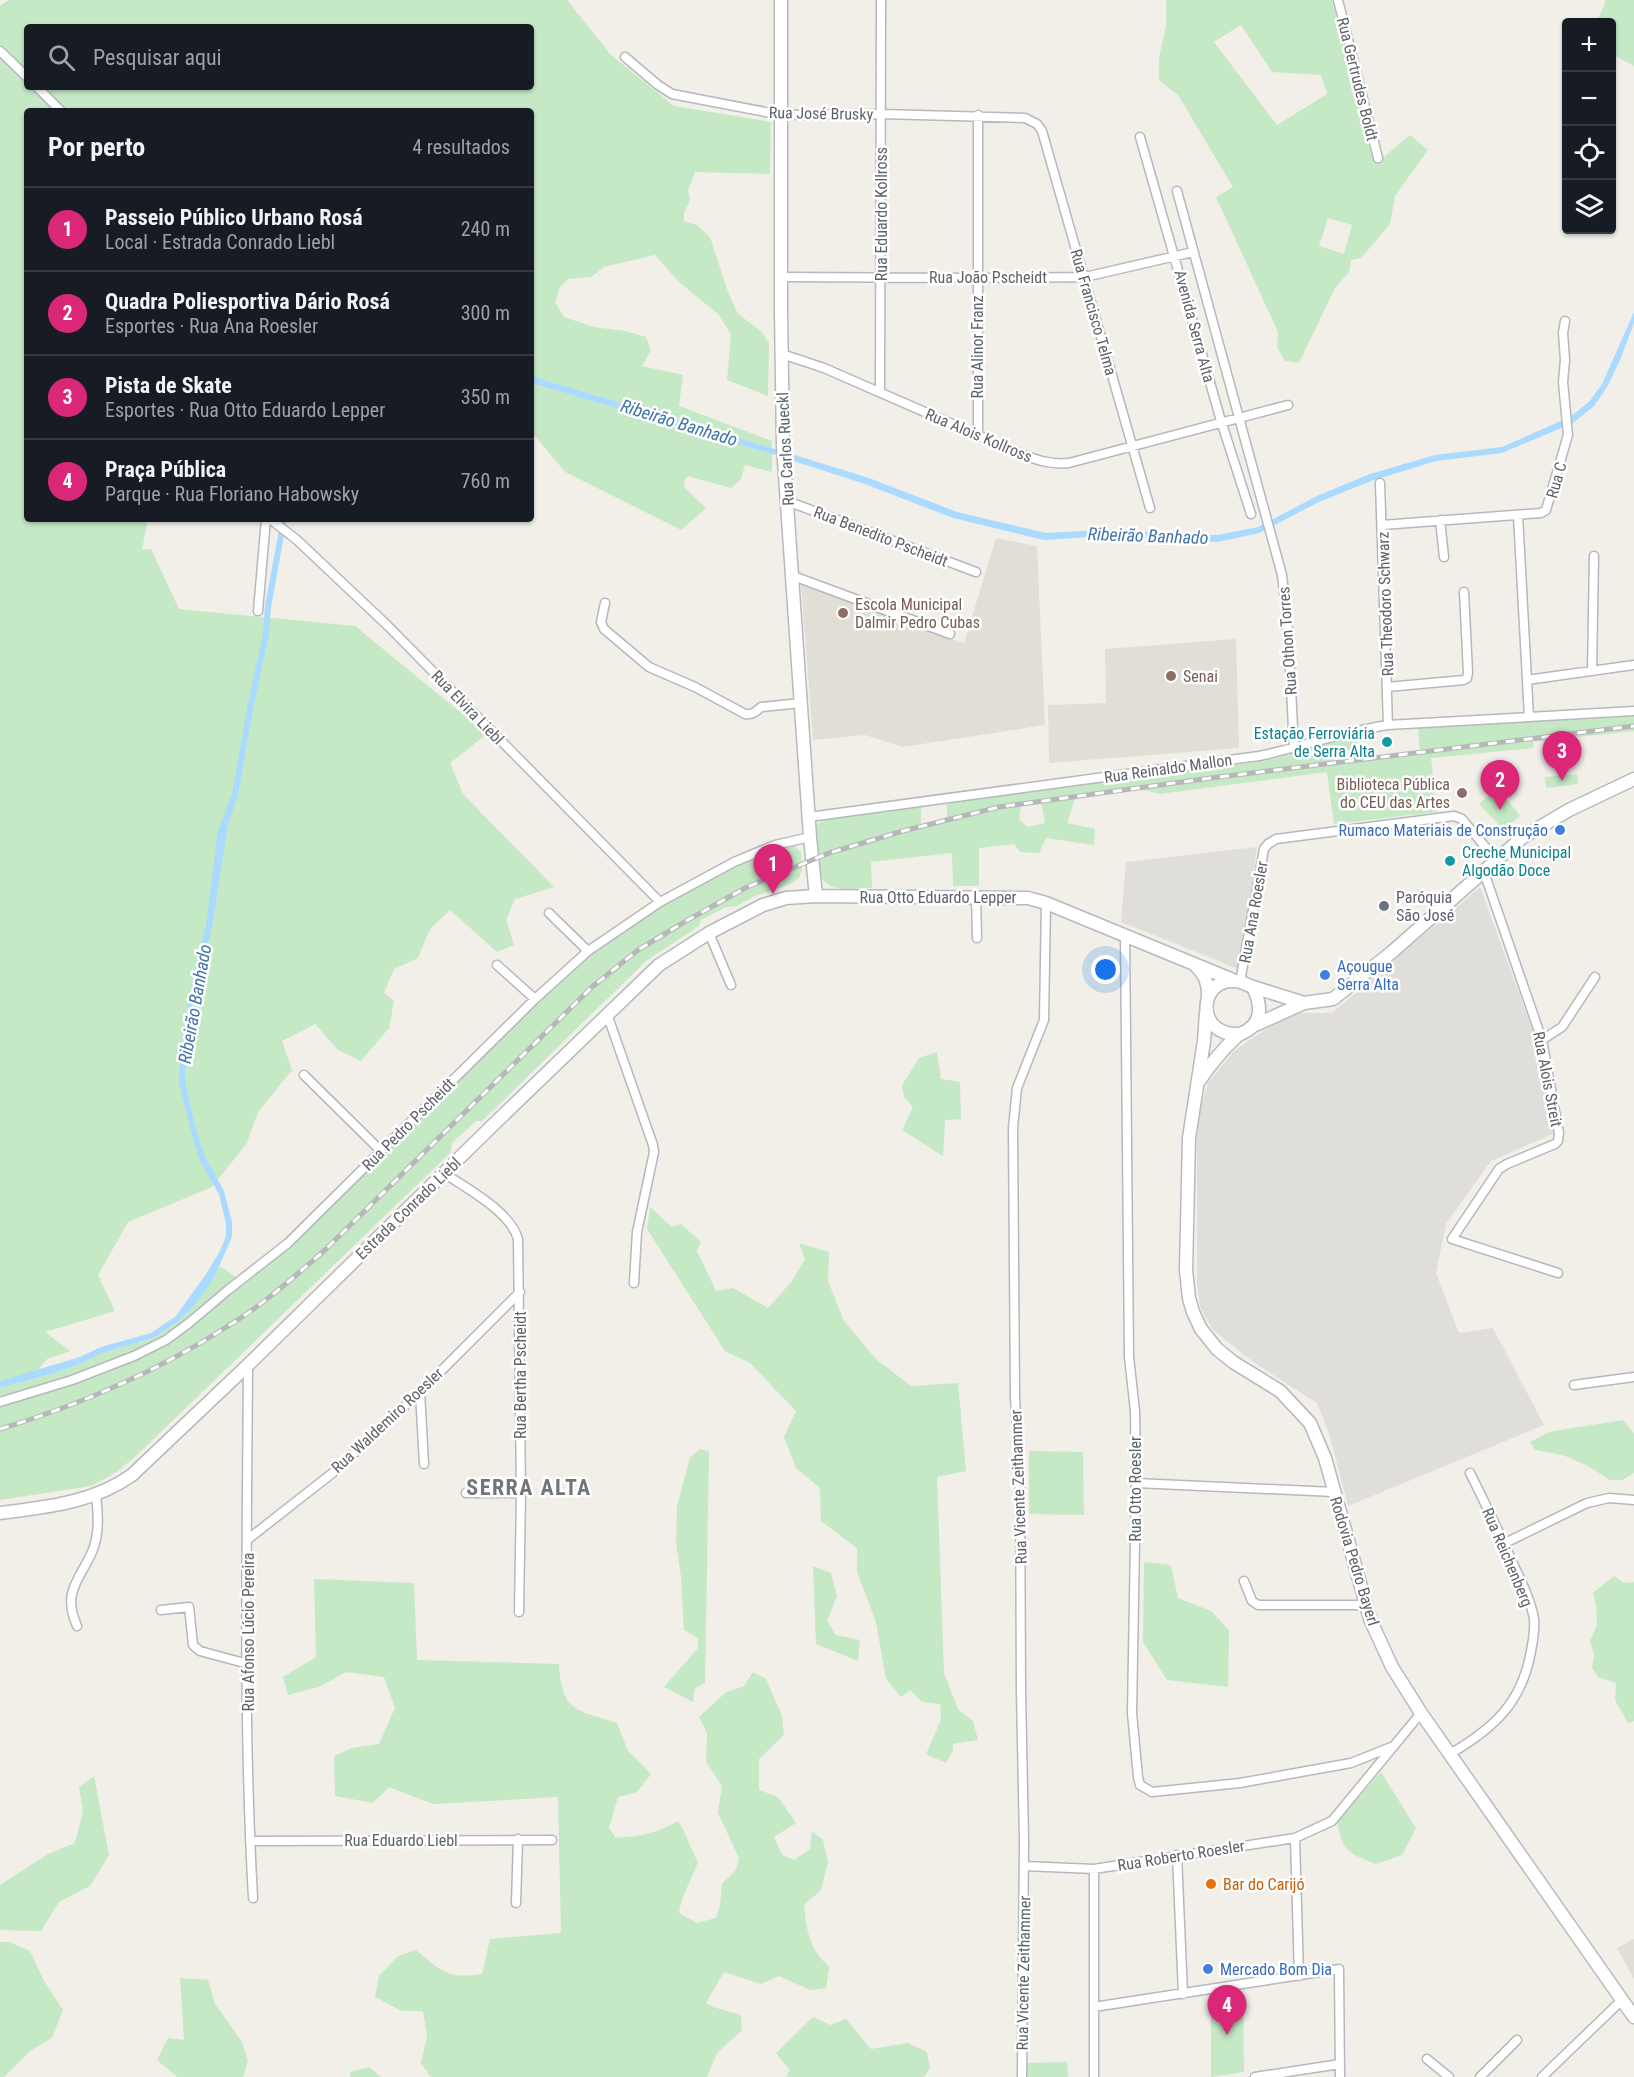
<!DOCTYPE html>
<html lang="pt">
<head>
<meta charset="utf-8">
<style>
	:root { --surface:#171b24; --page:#20242c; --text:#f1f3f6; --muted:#9ea1a6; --line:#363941; --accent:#db2777 }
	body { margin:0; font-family:"Roboto Condensed",sans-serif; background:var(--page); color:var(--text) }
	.controls { position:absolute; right:18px; top:18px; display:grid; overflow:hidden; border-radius:6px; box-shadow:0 2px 4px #0004 }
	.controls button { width:54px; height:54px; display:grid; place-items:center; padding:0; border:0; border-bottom:2px solid var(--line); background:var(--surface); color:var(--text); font:30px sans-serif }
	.you { position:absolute; left:1106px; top:970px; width:21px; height:21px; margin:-15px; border:4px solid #fff; border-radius:50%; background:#1a73e8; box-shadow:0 0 0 9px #1a73e833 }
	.badge { display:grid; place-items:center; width:39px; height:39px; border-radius:50%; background:var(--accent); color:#fff; font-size:20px; font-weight:700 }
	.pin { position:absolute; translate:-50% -50px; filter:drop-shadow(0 2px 3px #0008) }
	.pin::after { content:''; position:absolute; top:32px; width:21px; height:18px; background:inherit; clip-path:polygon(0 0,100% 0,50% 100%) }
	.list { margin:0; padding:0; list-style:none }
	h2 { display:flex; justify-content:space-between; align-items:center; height:78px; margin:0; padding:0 24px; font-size:26px }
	h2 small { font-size:20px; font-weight:400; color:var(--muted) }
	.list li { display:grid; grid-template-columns:39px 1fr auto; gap:18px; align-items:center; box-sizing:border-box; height:84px; padding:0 24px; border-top:2px solid var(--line) }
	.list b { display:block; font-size:22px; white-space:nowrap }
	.list p { margin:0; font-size:20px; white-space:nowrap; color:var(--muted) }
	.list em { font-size:20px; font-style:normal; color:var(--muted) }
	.icon { flex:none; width:33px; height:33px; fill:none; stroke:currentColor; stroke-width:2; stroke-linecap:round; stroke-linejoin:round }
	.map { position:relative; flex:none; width:1634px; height:2077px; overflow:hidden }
	.search { position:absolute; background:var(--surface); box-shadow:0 2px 4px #0004; left:24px; top:24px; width:510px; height:66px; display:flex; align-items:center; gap:15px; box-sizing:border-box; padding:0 21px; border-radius:6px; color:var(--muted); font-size:22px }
	.panel { position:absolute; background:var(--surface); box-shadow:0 2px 4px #0004; left:24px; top:108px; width:510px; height:414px; border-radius:6px }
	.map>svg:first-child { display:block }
	.industrial { fill:#e0deda }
	.education { fill:#e1ded6 }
	.green { fill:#c5e8c5; fill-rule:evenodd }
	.water { fill:#aadaff }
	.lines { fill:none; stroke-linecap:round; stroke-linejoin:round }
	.street-casing { stroke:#b5b8bc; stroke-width:11 }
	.secondary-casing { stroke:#b6babf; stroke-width:15 }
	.street { stroke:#fff; stroke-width:8 }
	.secondary { stroke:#fff; stroke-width:12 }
	.rail-casing { stroke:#b6b7b8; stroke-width:5 }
	.rail { stroke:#fff; stroke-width:3; stroke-dasharray:9; stroke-linecap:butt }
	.education-dot { fill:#8d6e63; stroke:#fff; stroke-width:2 }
	.culture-dot { fill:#0f9aa8; stroke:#fff; stroke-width:2 }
	.shop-dot { fill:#3f7fe0; stroke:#fff; stroke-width:2 }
	.worship-dot { fill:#6b7280; stroke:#fff; stroke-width:2 }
	.food-dot { fill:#e8710a; stroke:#fff; stroke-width:2 }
	.labels { text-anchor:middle; stroke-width:5; stroke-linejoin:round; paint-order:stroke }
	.street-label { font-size:16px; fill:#5f6368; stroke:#fff }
	.education-label { font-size:16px; fill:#785e54; stroke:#fff; text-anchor:start }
	.culture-label { font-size:16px; fill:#0d838f; stroke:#fff; text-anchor:end }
	.shop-label { font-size:16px; fill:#366cbe; stroke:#fff; text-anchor:start }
	.worship-label { font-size:16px; fill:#5b616d; stroke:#fff; text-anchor:start }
	.food-label { font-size:16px; fill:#c56008; stroke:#fff; text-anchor:start }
	.water-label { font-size:18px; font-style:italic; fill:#4174aa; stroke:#fff }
	.district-label { font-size:22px; font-weight:bold; letter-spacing:1.5px; fill:#70757a; stroke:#fff }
</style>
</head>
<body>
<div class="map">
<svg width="1634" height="2077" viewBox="0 0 1634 2077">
	<rect width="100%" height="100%" fill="#f1efe8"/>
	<path class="industrial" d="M1257,847L1241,970L1121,922L1126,862Z
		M1480,887L1534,1034L1555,1133L1491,1161L1446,1224L1436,1273L1459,1333L1493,1328L1544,1425L1348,1506L1329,1433L1317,1403L1253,1362L1213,1330L1200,1307L1197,1283V1138L1200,1110L1208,1083L1234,1051L1272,1025L1297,1013H1332Z"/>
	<path class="education" d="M996,538L1037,546L1045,725L903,747L865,735L813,740L801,582L964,643Z
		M1236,639L1239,748L1049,763L1048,705L1106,703L1105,649Z
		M1634,1939V1979L1617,1948Z"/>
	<path class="green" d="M9,0H567L611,55L674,106L771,122L770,174L695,172L688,190L690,200L684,213V221L697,225L710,237L728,292L738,314L761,331L769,343L768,396L727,380L731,334L718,314L679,282L655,255L604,267L591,277L568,279L560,287L555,302L564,317L594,327L625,331L646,337L651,350L642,366L683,375L679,406L772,441V448L531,376V111H27V519H148L142,550L151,549L179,609L355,626L487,734L450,763L463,794L554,887L515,899L506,920L514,945L497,952L450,910L430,929L418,958L394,969L384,993L394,1001L389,1028L361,1061L338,1050L315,1024L282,1041L292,1070L258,1112L247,1143L212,1187L128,1222L98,1275L115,1311L45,1332L70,1351L47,1359L37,1371L0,1381V6ZM27,27H531V87H27Z
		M1166,0H1332L1371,152L1384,157L1410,135L1428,150L1395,196L1390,224L1361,258L1351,260L1349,272L1335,288L1299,363L1285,361L1277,347L1278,332L1216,197L1233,187L1178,95L1159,80V57L1166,27ZM1241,25L1272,72L1321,75L1327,94L1277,125L1214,42ZM1328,218L1352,225L1344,254L1319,246Z
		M1606,0H1634V66L1612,54V22H1597Z
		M531,383L772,454V472L745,465L741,479L731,488L688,476L684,481L685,488L706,508L681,530L565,472L531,431Z
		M1634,716V731L1533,742V748L1431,758L1437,812L1334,824L1327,772L1160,794L1137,788L1076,796L1067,823L1095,829L1094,845L1046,838L1039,853L1020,852L1014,844L979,848V886H953L952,853L871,862L872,888C862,888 850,890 839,888C809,883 815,848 815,825L825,820L921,807V826L947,820V804L998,795L1252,763L1281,757L1356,736L1358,749L1334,752V763L1420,752L1418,728ZM1041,801L1045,823L1027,827L1019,819L1021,804Z
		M1577,774L1578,784L1546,788L1545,777Z
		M1498,788L1520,816L1503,829L1479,804Z
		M790,842L801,852L802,869L799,878L790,884L753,897L737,906L726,907L701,920L699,926L646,961L482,1121H476L452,1143L451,1152L137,1455L115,1473L91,1486L0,1500V1388L51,1374L82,1363L102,1353L153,1338L179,1321L214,1278L220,1266L240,1280L288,1243L535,999L638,916L734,862Z
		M937,1052L941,1079L960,1082L961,1119L945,1120L943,1156L902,1130L913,1107L904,1097L902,1085L919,1058Z
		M650,1207L672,1227L681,1224L701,1242L697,1251L716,1291L733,1288L768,1308L792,1281L805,1259L799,1243L829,1252L828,1281L844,1321L876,1359L911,1386L958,1383L966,1471L937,1477L944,1673L958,1709L973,1721L978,1740L953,1744V1751L946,1763L926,1754L941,1720L940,1704L922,1702L910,1690L901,1697L886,1679L876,1622L857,1572V1548L821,1521L820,1488L796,1468L784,1437L796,1411L750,1363L725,1351L647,1229Z
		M1623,1420L1634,1433V1473L1622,1480H1610L1588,1466L1563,1455L1535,1450L1530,1442L1549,1432Z
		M700,1449L709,1451L705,1683L695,1688L693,1702L664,1687L698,1648V1638L684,1630L681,1578L676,1541L677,1506L690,1458Z
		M1029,1451L1083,1452L1084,1515L1029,1514Z
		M1144,1562L1171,1565L1178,1598L1211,1611L1229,1630L1228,1687L1167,1680L1143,1642Z
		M813,1566L831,1573L837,1596L827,1621L836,1635L860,1640L858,1661L816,1644Z
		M1614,1576L1624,1583L1634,1582V1721L1628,1723L1615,1700L1616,1683L1598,1677L1592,1668L1594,1655L1590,1641L1597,1625L1596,1604L1593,1593Z
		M314,1579L414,1583L417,1660L559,1664C562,1713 576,1709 617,1723L628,1751L651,1774L637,1792L618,1797L609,1828L616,1838C640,1836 656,1834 678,1821C687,1833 690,1849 698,1862C692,1878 681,1897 679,1913L697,1923L716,1918L720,1905L722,1884L736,1870L739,1858L718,1813L722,1786L706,1762L707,1733L699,1717L725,1693L744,1686L753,1672L766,1679L782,1716L784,1735L759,1759V1790L778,1797L796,1823L774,1837L782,1855L794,1860L810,1849L812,1831L823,1840L828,1862L821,1890L804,1905C807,1933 809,1947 829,1967L826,1988L810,1990L779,1976L761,1984L724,1972L706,2003L713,2007L741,2015L742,2030L717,2053L707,2077H431L421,2063L427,2036L423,2011H402L375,1997L379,1976L398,1956L416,1950C443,1972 446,1979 482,1974L490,1939L561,1933L558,1797L433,1804L389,1787L373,1803L335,1796L334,1756L352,1748L379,1744L395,1708L384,1677L346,1672L321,1686L288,1695L283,1677L316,1657Z
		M1381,1772L1416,1828L1402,1855L1376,1864C1348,1853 1343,1852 1337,1822Z
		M94,1776L109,1855L90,1886L59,1902L41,1931L0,1930V1885L48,1854L75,1843L83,1811L79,1787Z
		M0,1942H9L30,1951L44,1981L63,2010L52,2038L30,2051L4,2077H0Z
		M180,1978L208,1980L215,2004L242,2042L248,2061L243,2077H177L157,2060L168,2038L184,2040Z
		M1243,1993L1244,2072L1211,2077V1997Z
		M813,2017L830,2025L846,2019L871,2049L908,2043L927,2052L930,2068L924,2077H786L790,2070L776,2053Z
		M1067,2062L1068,2077H1022V2063Z
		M369,2067L381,2077H350V2072Z"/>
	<path class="water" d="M1634,312V323L1620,360L1607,387L1594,406L1573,423L1502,453L1436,461L1371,481L1319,502L1259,533L1218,542L1172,541L1118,535L1044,540L953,518L865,484L772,454L531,383V376L772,448L869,478L957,512L1046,533L1119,529L1174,535H1218L1258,527L1317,496L1370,474L1435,455L1502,447L1570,417L1590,401L1602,384Z
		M281,519H287L271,607L269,635L254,704L238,795L228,824L212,927L201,968L185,1054V1081L194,1122L205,1157L224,1191L232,1222V1237L214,1278L195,1304L179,1321L153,1338L102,1353L82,1363L51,1374L0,1388V1381L80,1357L101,1347L151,1333L176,1316L206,1274L220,1251L226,1236V1224L219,1194L200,1161L189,1124L179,1083L180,1054L195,967L206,926L218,831L232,794L248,703L263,634L265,606Z"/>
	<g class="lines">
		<defs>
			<path id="street" d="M1338,0L1378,158
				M0,51L27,77
				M625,57L658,85L672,94L781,115L882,114L1025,118L1037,124L1042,131L1150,508
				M37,87L61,111
				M1140,137L1221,421L1251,514
				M1177,191L1282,575L1288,629L1294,748
				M781,277L977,278L1085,277L1193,252
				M782,354L824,368L1021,454C1037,460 1051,465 1069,463L1288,405
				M880,392L881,0
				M978,435V115
				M1380,483L1388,725
				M787,501L976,572
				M1518,515L1529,717
				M270,519L297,540L388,626L660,902
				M1440,520L1444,557
				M1382,525L1541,513L1546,510L1568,435L1563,382L1565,360L1563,333L1565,321
				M793,576L950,634
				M605,603L601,622L604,629L649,667L695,687L745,714C752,715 756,712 761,707L801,703
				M258,611L266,519
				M1592,671L1594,556
				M1527,680L1634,665
				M1387,687L1464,680L1467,678L1468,673L1464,592
				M809,817L1259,756C1302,747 1345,731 1388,725L1634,711
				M1484,872L1542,1040L1559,1133L1558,1141L1555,1144L1507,1164L1499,1169L1452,1239L1558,1273
				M976,896L977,938
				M549,913L588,951
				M709,933L731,985
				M1125,934L1129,1357L1135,1411L1136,1483L1132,1713L1138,1777L1140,1785L1152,1792L1240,1783L1351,1763L1391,1747
				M497,965L535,999
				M1240,982L1264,849L1268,844L1276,839L1454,816L1462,819L1497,861
				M607,1014L653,1145L654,1152L637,1232L634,1283
				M1542,1040L1562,1027L1595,977
				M304,1075L381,1151
				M444,1173C467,1189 510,1211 518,1239L521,1493L519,1612
				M248,1365C247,1543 243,1721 253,1898
				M1574,1385L1634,1377
				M420,1392L424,1464
				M0,1402L72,1380L134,1356L166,1340L189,1323L228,1290L288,1243L535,999L588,951L660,902L734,862L775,845L810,837
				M1136,1483L1334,1492
				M466,1493H521
				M247,1540L335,1471L420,1392L520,1292
				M1505,1543L1587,1503L1609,1498L1634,1500
				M1244,1581L1252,1601L1258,1605H1365
				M161,1610L189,1607L193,1645L200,1651L248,1664
				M77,1626C62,1592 79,1581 92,1552C100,1534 98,1513 96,1495
				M1450,1754C1494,1728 1522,1703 1531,1651C1533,1641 1535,1630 1534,1619C1531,1601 1523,1584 1515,1568C1501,1536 1486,1505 1470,1473
				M1295,1838L1299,1976
				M250,1841L552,1840
				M1177,1855L1183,1994
				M1024,1866L1094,1869L1295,1838L1332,1821L1421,1713
				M1094,1869V2077
				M516,1903L518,1839
				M1094,2007L1339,1969L1340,2077
				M1427,2059L1449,2077
				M1022,2077L1024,1841L1021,1692L1020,1476L1015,1398L1013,1128L1017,1088L1044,1020L1046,903
				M1255,2077L1340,2064
				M1480,2077L1517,2040
				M1542,2077L1622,2000"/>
			<path id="secondary" d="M781,0V311L783,446L810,837L816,896
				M1195,965C1205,975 1208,982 1208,996
				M1253,987L1304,1003L1333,999L1392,952L1523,837L1569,810L1634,779
				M1206,1013L1204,1041L1189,1138L1186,1270L1189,1298L1193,1312L1201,1329L1217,1349L1233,1362L1280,1391L1310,1423L1325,1458L1370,1619L1392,1667L1421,1713L1634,2017
				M1253,1026L1304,1003
				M1199,1081C1210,1065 1222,1050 1236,1037C1240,1033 1244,1033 1248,1030C1264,1019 1260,1002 1253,987C1247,985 1241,981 1235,981C1199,978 1194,1035 1238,1034
				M0,1513C46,1507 93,1503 132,1475L248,1365L494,1124L659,965L709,933L763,905L786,898L816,896L1028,898L1046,903L1233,980"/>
		</defs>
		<use href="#street" class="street-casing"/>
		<use href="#secondary" class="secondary-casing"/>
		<use href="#street" class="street"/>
		<use href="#secondary" class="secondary"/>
		<defs>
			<path id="rail" d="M0,1429C80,1405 158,1371 228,1326C263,1305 294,1277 325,1250L592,987L638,950L686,921L747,887L829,853L903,831L999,807L1211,778L1634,726"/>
		</defs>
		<use href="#rail" class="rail-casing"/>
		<use href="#rail" class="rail"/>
	</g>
	<g class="education-dot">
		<circle cx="843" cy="613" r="6"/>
		<circle cx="1171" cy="676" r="6"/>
		<circle cx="1462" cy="793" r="6"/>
	</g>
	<g class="culture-dot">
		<circle cx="1387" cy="742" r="6"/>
		<circle cx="1450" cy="861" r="6"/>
	</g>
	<g class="shop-dot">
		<circle cx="1560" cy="830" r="6"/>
		<circle cx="1325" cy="975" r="6"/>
		<circle cx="1208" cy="1969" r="6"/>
	</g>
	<circle class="worship-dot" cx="1384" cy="906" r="6"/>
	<circle class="food-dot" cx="1211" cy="1884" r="6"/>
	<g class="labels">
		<g class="street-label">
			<text transform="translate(1358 79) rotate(76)" y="6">Rua Gertrudes Boldt</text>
			<text transform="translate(821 113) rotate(1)" y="6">Rua José Brusky</text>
			<text transform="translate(881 214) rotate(-90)" y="6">Rua Eduardo Kollross</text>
			<text x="988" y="283">Rua João Pscheidt</text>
			<text transform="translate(1094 312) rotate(74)" y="6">Rua Francisco Telma</text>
			<text transform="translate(1195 326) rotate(75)" y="6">Avenida Serra Alta</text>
			<text transform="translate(977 347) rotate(-90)" y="6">Rua Alinor Franz</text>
			<text transform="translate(979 435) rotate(23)" y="6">Rua Alois Kollross</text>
			<text transform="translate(785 449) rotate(-93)" y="6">Rua Carlos Rueckl</text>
			<text transform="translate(1556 480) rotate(-74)" y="6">Rua C</text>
			<text transform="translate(881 536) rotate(21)" y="6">Rua Benedito Pscheidt</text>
			<text transform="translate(1385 604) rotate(-92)" y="6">Rua Theodoro Schwarz</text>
			<text transform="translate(1287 641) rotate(-94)" y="6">Rua Othon Torres</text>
			<text transform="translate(468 707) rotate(46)" y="6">Rua Elvira Liebl</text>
			<text transform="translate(1168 768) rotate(-8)" y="6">Rua Reinaldo Mallon</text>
			<text x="938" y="903">Rua Otto Eduardo Lepper</text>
			<text transform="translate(1253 912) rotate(-80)" y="6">Rua Ana Roesler</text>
			<text transform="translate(1548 1079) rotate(79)" y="6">Rua Alois Streit</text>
			<text transform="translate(408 1124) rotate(-45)" y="6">Rua Pedro Pscheidt</text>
			<text transform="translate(408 1208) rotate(-44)" y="6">Estrada Conrado Liebl</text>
			<text transform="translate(520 1375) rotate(-90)" y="6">Rua Bertha Pscheidt</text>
			<text transform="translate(387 1420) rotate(-43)" y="6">Rua Waldemiro Roesler</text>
			<text transform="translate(1018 1487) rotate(-92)" y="6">Rua Vicente Zeithammer</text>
			<text transform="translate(1135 1489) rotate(-90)" y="6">Rua Otto Roesler</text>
			<text transform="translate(1508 1557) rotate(67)" y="6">Rua Reichenberg</text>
			<text transform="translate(1355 1561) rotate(73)" y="6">Rodovia Pedro Bayerl</text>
			<text transform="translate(248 1632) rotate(-90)" y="6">Rua Afonso Lúcio Pereira</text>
			<text x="401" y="1846">Rua Eduardo Liebl</text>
			<text transform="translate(1181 1855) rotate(-9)" y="6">Rua Roberto Roesler</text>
			<text transform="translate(1023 1973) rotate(-89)" y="6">Rua Vicente Zeithammer</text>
		</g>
		<g class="education-label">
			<text x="855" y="610">Escola Municipal<tspan x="855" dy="18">Dalmir Pedro Cubas</tspan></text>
			<text x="1183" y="682">Senai</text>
			<text x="1450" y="790" text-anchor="end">Biblioteca Pública<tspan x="1450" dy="18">do CEU das Artes</tspan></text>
		</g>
		<g class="culture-label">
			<text x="1375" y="739">Estação Ferroviária<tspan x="1375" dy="18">de Serra Alta</tspan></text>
			<text x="1462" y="858" text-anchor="start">Creche Municipal<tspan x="1462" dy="18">Algodão Doce</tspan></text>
		</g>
		<g class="shop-label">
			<text x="1548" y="836" text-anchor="end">Rumaco Materiais de Construção</text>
			<text x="1337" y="972">Açougue<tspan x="1337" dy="18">Serra Alta</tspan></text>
			<text x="1220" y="1975">Mercado Bom Dia</text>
		</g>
		<g class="worship-label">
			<text x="1396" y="903">Paróquia<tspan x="1396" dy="18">São José</tspan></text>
		</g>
		<g class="food-label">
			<text x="1223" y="1890">Bar do Carijó</text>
		</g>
		<g class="water-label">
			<text transform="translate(679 423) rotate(17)" y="6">Ribeirão Banhado</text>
			<text transform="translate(1148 536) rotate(2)" y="6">Ribeirão Banhado</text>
			<text transform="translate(195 1004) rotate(-80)" y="6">Ribeirão Banhado</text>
		</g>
		<g class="district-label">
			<text x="529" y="1495">SERRA ALTA</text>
		</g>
	</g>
</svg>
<div class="controls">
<button>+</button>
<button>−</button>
<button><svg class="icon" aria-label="locate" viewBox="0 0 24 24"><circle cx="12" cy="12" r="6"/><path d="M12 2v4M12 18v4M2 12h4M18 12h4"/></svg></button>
<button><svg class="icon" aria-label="layers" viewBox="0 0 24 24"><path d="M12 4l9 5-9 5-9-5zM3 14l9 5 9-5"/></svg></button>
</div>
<div class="you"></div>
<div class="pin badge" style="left:773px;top:894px">1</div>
<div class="pin badge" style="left:1500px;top:810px">2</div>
<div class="pin badge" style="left:1562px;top:781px">3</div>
<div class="pin badge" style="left:1227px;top:2035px">4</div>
<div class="search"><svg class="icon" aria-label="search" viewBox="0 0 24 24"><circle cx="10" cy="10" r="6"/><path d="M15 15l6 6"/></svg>Pesquisar aqui</div>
<section class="panel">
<h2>Por perto<small>4 resultados</small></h2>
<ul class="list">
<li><span class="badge">1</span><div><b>Passeio Público Urbano Rosá</b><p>Local · Estrada Conrado Liebl</p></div><em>240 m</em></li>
<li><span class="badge">2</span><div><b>Quadra Poliesportiva Dário Rosá</b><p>Esportes · Rua Ana Roesler</p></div><em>300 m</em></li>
<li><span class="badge">3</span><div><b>Pista de Skate</b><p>Esportes · Rua Otto Eduardo Lepper</p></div><em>350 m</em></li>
<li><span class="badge">4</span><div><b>Praça Pública</b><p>Parque · Rua Floriano Habowsky</p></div><em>760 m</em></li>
</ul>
</section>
</div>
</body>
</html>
